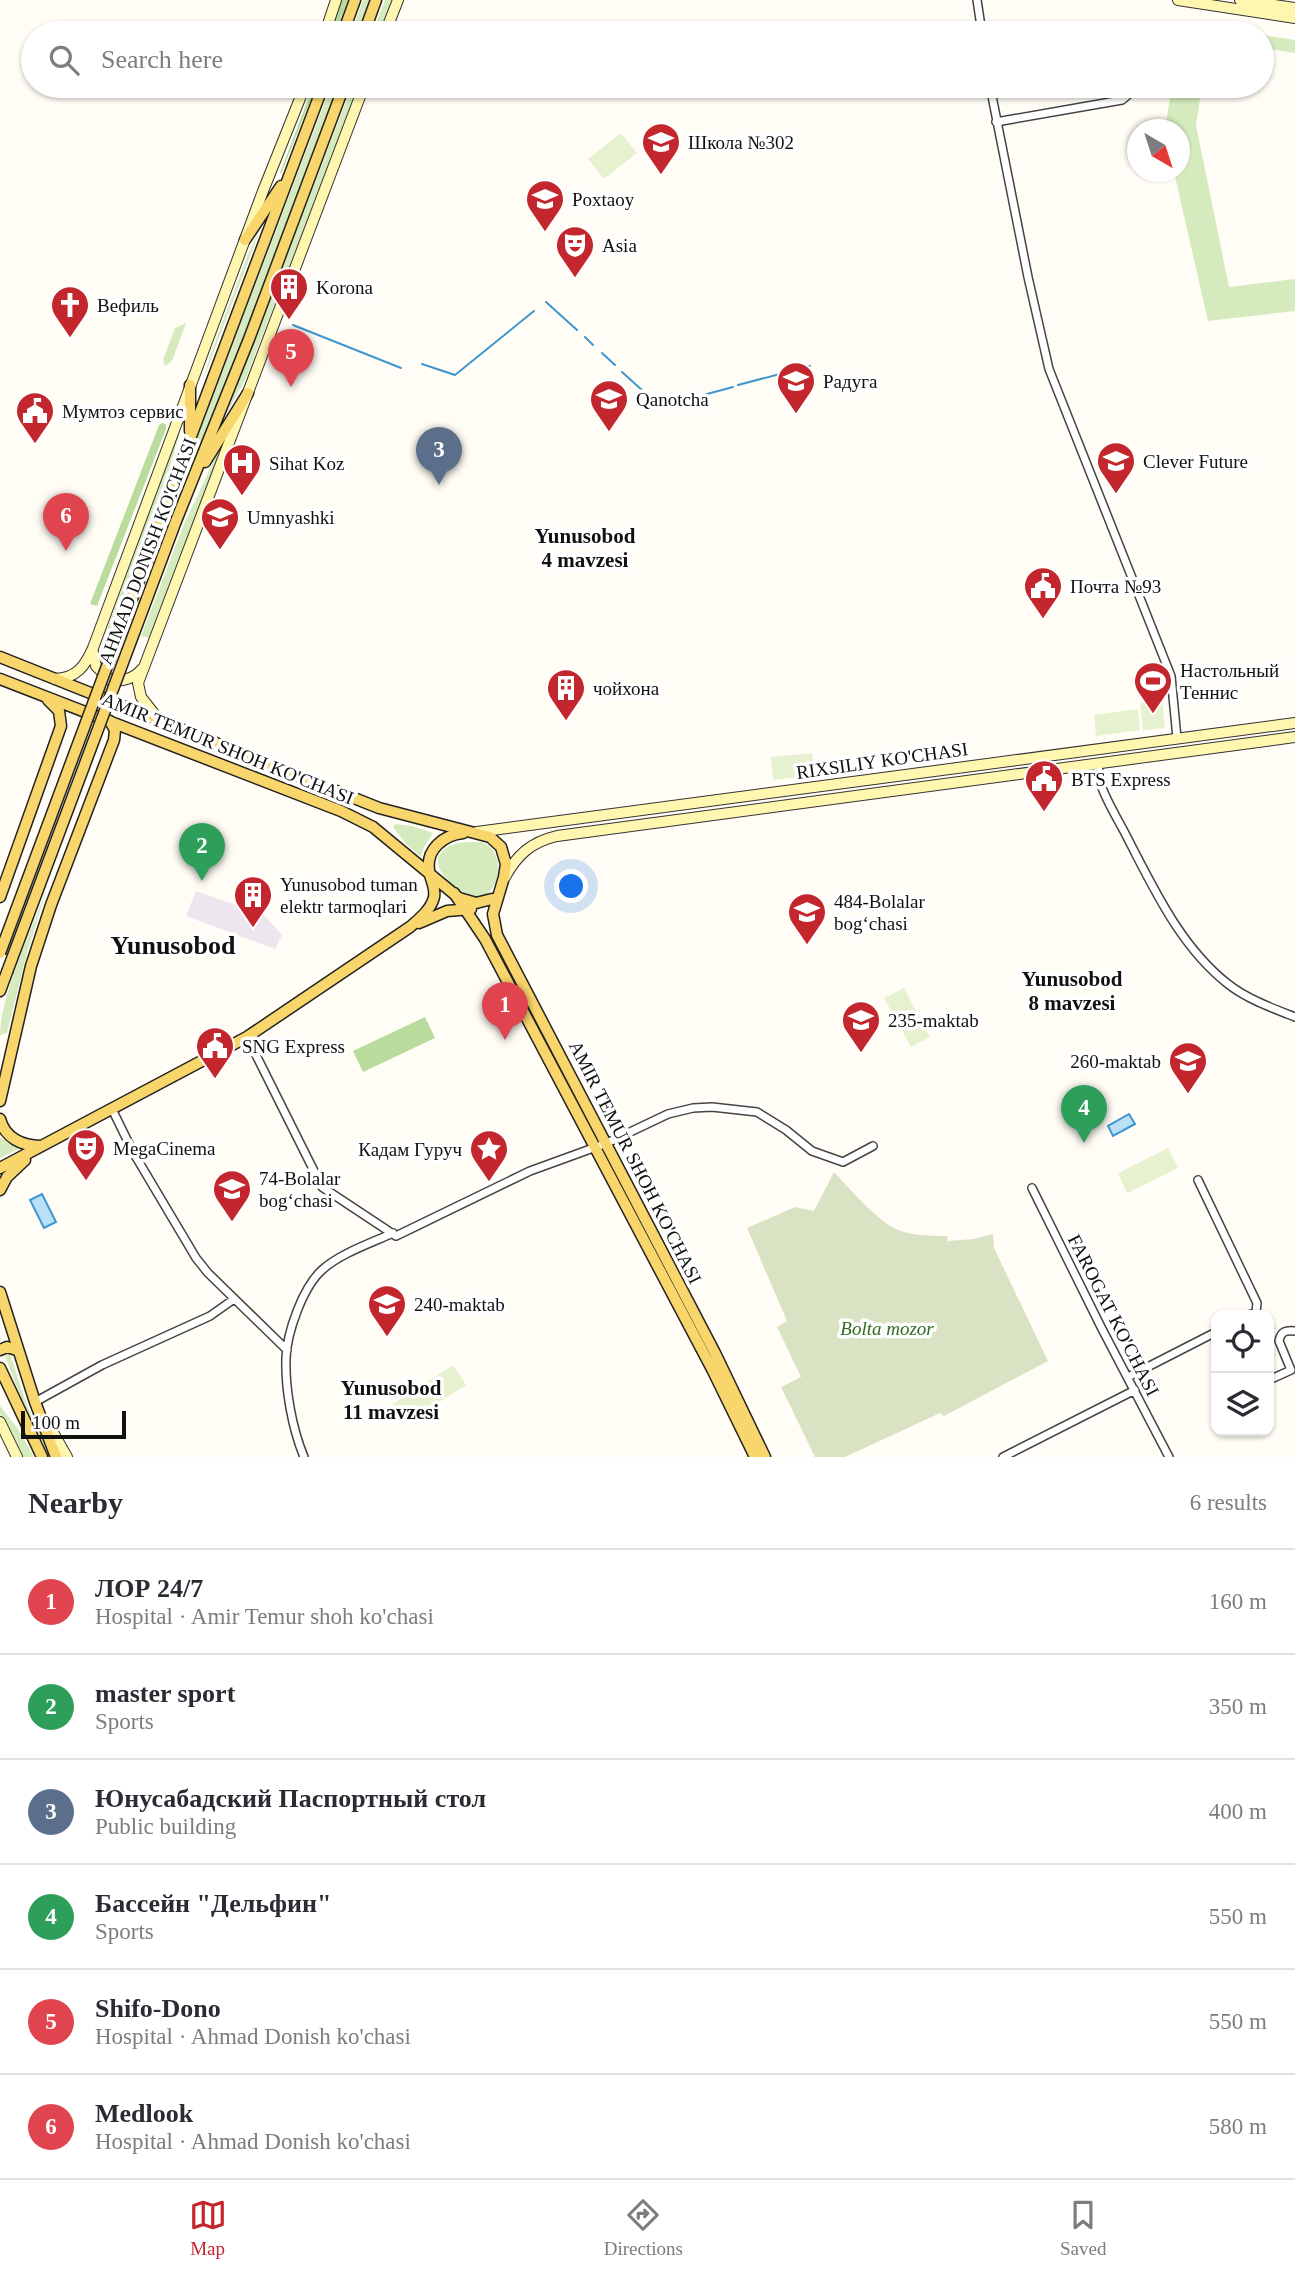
<!DOCTYPE html>
<html lang="en">
<head>
<meta charset="utf-8">
<style>
	:root { --surface:#fff; --page:#f7f7f7; --text:#2b2b33; --muted:#7c7c81; --line:#e1e1e2; --accent:#c4262e }
	body { margin:0; font-family:"Times New Roman",serif; background:var(--page); color:var(--text) }
	.controls { position:absolute; right:21px; bottom:21px; display:grid; overflow:hidden; border-radius:14px; box-shadow:0 2px 5px #0004 }
	.controls button { width:63px; height:63px; display:grid; place-items:center; padding:0; border:0; border-bottom:2px solid var(--line); background:var(--surface); color:var(--text); font:35px sans-serif }
	.compass { position:absolute; left:1127px; top:119px; width:63px; height:63px; border-radius:50%; background:var(--surface); box-shadow:0 2px 5px #0004; rotate:141deg }
	.scale { position:absolute; left:21px; bottom:18px; width:105px; box-sizing:border-box; padding-left:7px; border:4px solid #111; border-top:0; font-size:19px; line-height:24px; white-space:nowrap; color:#111; -webkit-text-stroke:5px #fff; paint-order:stroke }
	.you { position:absolute; left:572px; top:887px; width:24px; height:24px; margin:-18px; border:5px solid #fff; border-radius:50%; background:#1a73e8; box-shadow:0 0 0 10px #1a73e833 }
	.badge { display:grid; place-items:center; width:46px; height:46px; border-radius:50%; background:var(--accent); color:#fff; font-size:23px; font-weight:700 }
	.pin { position:absolute; translate:-50% -58px; filter:drop-shadow(0 2px 4px #0008) }
	.pin::after { content:''; position:absolute; top:37px; width:24px; height:21px; background:inherit; clip-path:polygon(0 0,100% 0,50% 100%) }
	.list { margin:0; padding:0; list-style:none }
	h2 { display:flex; justify-content:space-between; align-items:center; height:91px; margin:0; padding:0 28px; font-size:30px }
	h2 small { font-size:23px; font-weight:400; color:var(--muted) }
	.list li { display:grid; grid-template-columns:46px 1fr auto; gap:21px; align-items:center; box-sizing:border-box; height:105px; padding:0 28px; border-top:2px solid var(--line) }
	.list b { display:block; font-size:26px; white-space:nowrap }
	.list p { margin:0; font-size:23px; white-space:nowrap; color:var(--muted) }
	.list em { font-size:23px; font-style:normal; color:var(--muted) }
	.icon { flex:none; width:38px; height:38px; fill:none; stroke:currentColor; stroke-width:2; stroke-linecap:round; stroke-linejoin:round }
	.map { position:relative; flex:none; width:1295px; height:1457px; overflow:hidden }
	.search { position:absolute; background:var(--surface); box-shadow:0 2px 5px #0004; left:21px; right:21px; top:21px; height:77px; display:flex; align-items:center; gap:18px; box-sizing:border-box; padding:0 24px; border-radius:38px; color:var(--muted); font-size:26px }
	.sheet { height:721px; background:var(--surface) }
	nav { display:flex; justify-content:space-around; align-items:center; box-sizing:border-box; height:98px; border-top:2px solid var(--line); background:var(--surface); font-size:19px; color:var(--muted) }
	nav a { display:grid; justify-items:center; gap:4px }
	nav .on { color:var(--accent) }
	.map>svg:first-child { display:block }
	.industrial { fill:#eee6ef }
	.green { fill:#d5ebbd }
	.forest { fill:#b9dc9c }
	.cemetery { fill:#d9e3c4 }
	.pitch { fill:#e6f2cf }
	.water { fill:#b9e0f7; stroke:#3f96cf; stroke-width:2 }
	.lines { fill:none; stroke-linecap:round; stroke-linejoin:round }
	.stream { stroke:#3f96cf; stroke-width:2 }
	.street-casing { stroke:#444; stroke-width:10 }
	.secondary-casing { stroke:#333; stroke-width:12 }
	.primary-casing { stroke:#222; stroke-width:13 }
	.street { stroke:#fff; stroke-width:7 }
	.secondary { stroke:#fff6b0; stroke-width:10 }
	.primary { stroke:#f9d66b; stroke-width:10 }
	.primary-bridge-casing { stroke:#222; stroke-width:13; stroke-linecap:butt }
	.primary-bridge { stroke:#f9d66b; stroke-width:10 }
	.labels { text-anchor:middle; stroke-width:7; stroke-linejoin:round; paint-order:stroke }
	.poi-label { font-size:19px; fill:#111; stroke:#fff; text-anchor:start }
	.street-label { font-size:19px; fill:#111; stroke:#fff }
	.park-label { font-size:19px; font-style:italic; fill:#2f6b1f; stroke:#fff }
	.neighbourhood-label { font-size:21px; font-weight:bold; fill:#111; stroke:#fff }
	.district-label { font-size:26px; font-weight:bold; fill:#111; stroke:#fff }
</style>
</head>
<body>
<div class="map">
<svg width="1295" height="1457" viewBox="0 0 1295 1457">
	<rect width="100%" height="100%" fill="#fffdf5"/>
	<path class="industrial" d="M196,891L264,915L282,935L275,949L186,916Z"/>
	<path class="green" d="M363,0H370L358,33H351Z
		M385,0H392L379,33H372Z
		M1183,23L1210,28L1209,33H1182Z
		M1262,35L1295,40V53L1262,48Z
		M331,86H338L243,337L178,500L194,446Z
		M352,86H359L246,378L226,415Z
		M1172,86H1202L1196,125L1229,287L1295,279V311L1208,321L1174,172H1180V130L1165,129V128Z
		M262,225L203,380L211,353L248,254Z
		M186,323L172,361L165,366L163,360L175,328Z
		M187,408L159,504L101,654L99,652Z
		M225,437L213,475L149,638L141,636L184,524Z
		M395,824L412,826L433,833L424,847L421,857L405,843L393,827Z
		M482,842C506,852 502,889 479,899C460,894 418,864 449,846C458,841 472,842 482,842Z
		M48,886L27,953L7,1033L0,1035C0,996 34,925 48,886Z
		M0,1137L10,1144L22,1147L0,1158Z
		M7,1353L10,1354L28,1408L51,1457H48L23,1404L5,1356Z
		M0,1406L18,1429L34,1457H21L0,1414Z"/>
	<path class="forest" d="M341,0H348L336,33H331Z
		M313,86H316L281,174L280,173Z
		M162,423L166,424V429L97,606L90,604L159,425Z
		M425,1017L435,1038L363,1072L353,1051Z"/>
	<path class="cemetery" d="M834,1172C850,1189 874,1217 894,1228C910,1236 931,1236 948,1236L947,1241L974,1239L993,1234L994,1248L1048,1361L944,1416L940,1413L845,1457H815L781,1387L801,1377L777,1327L787,1321L747,1228L795,1207L814,1211Z"/>
	<path class="pitch" d="M621,133L637,153L604,179L588,159Z
		M1162,700L1165,728L1143,730L1140,703Z
		M1138,709L1140,730L1096,736L1094,715Z
		M812,753L815,775L773,780L771,757Z
		M904,988L930,1037L911,1047L884,998Z
		M1168,1148L1178,1168L1127,1193L1118,1173Z
		M453,1365L466,1385L428,1409L421,1400L427,1410L404,1423L393,1404Z"/>
	<path class="water" d="M1129,1114L1135,1124L1113,1136L1108,1126Z
		M42,1194L56,1222L44,1228L30,1200Z"/>
	<g class="lines">
		<path class="stream" d="M546,302L577,330
			M293,325L401,368
			M585,337L593,345
			M602,353L615,365
			M422,364L455,375L534,311
			M622,372L643,391
			M738,385L810,366
			M681,401L733,387"/>
		<defs>
			<path id="street" d="M977,0L982,33
				M990,86L1028,277L1049,369L1171,676L1177,738
				M996,122L1122,100L1128,95L1130,86
				M1098,763C1099,770 1099,778 1101,785C1108,805 1121,824 1130,843C1156,893 1182,948 1228,984C1247,999 1272,1008 1295,1017
				M247,1037L322,1187L396,1236L530,1171L607,1143L668,1114L693,1108L712,1107L757,1112L786,1130L812,1151L843,1162L873,1146
				M112,1109L133,1152L196,1258L208,1273L287,1350
				M1198,1180L1257,1303L1256,1312L1249,1315
				M1032,1188L1101,1327L1169,1457
				M1128,1377L1216,1332
				M1269,1380L1291,1370L1279,1341C1281,1331 1286,1330 1295,1331
				M35,1402L102,1365L210,1316L234,1299
				M304,1457C292,1428 285,1389 286,1358C287,1332 303,1287 322,1270C339,1254 371,1243 393,1233
				M1003,1457L1135,1390"/>
			<path id="secondary" d="M1178,0L1295,18
				M1240,0L1295,8
				M325,33L336,0
				M385,33L398,0
				M93,652L96,666L110,680C123,682 135,678 143,668
				M55,679C77,678 85,666 93,648L263,191L305,86
				M159,720L141,697L138,683L364,86
				M477,832L1295,723
				M505,877C517,855 531,842 557,836L1295,737
				M46,1420L67,1457
				M0,1422L17,1457"/>
			<path id="primary" d="M343,33L355,0
				M364,33L376,0
				M245,240L281,186
				M190,431V385
				M205,462L248,393
				M163,516L190,439L323,86
				M176,521L249,339L344,86
				M0,657L379,808L490,837L501,847L506,864L504,877L493,914L497,935L715,1353L765,1457
				M0,679L341,811L373,827L459,898L476,903L492,899
				M454,893L485,939L713,1371L755,1457
				M0,897L61,726L59,711L48,700
				M419,923L447,911L471,909
				M0,991L7,972
				M0,1101L31,966L51,905L114,740L115,730L110,721
				M0,1119C5,1138 22,1146 41,1146
				M0,1168L247,1037L410,927C419,919 431,910 434,897C436,886 430,880 429,870C426,849 444,835 463,833
				M0,1190L7,1177L25,1160
				M0,1292L35,1402L56,1457
				M0,1350L7,1347L17,1350
				M0,1368L42,1457"/>
		</defs>
		<use href="#street" class="street-casing"/>
		<use href="#secondary" class="secondary-casing"/>
		<use href="#primary" class="primary-casing"/>
		<use href="#street" class="street"/>
		<use href="#secondary" class="secondary"/>
		<use href="#primary" class="primary"/>
		<defs>
			<path id="primary-bridge" d="M0,953L163,516
				M7,972L176,521"/>
		</defs>
		<use href="#primary-bridge" class="primary-bridge-casing"/>
		<use href="#primary-bridge" class="primary-bridge"/>
	</g>
	<defs>
		<symbol id="school-pin" viewBox="-11 -11 22 30"><path d="M0 17L-7.5 6A9.5 9.5 0 1 1 7.5 6Z" fill="#c4262e" stroke="#fff"/><path d="M0-5L7-2L0 1L-7-2ZM-4 1L0 2.5L4 1V4Q0 6-4 4Z" fill="#fff"/></symbol>
		<symbol id="theatre-pin" viewBox="-11 -11 22 30"><path d="M0 17L-7.5 6A9.5 9.5 0 1 1 7.5 6Z" fill="#c4262e" stroke="#fff"/><path d="M-5-5.5Q0-4 5-5.5V0Q5 5 0 6Q-5 5-5 0ZM-3.3-2.5H-1v1.5H-3.3ZM1-2.5H3.3v1.5H1ZM-2.8 1Q0 5.5 2.8 1Z" fill="#fff"/></symbol>
		<symbol id="building-pin" viewBox="-11 -11 22 30"><path d="M0 17L-7.5 6A9.5 9.5 0 1 1 7.5 6Z" fill="#c4262e" stroke="#fff"/><path d="M-4-6H4V6H1V3H-1V6H-4ZM-2.5-4.3h1.7v1.8h-1.7ZM.8-4.3h1.7v1.8H.8ZM-2.5-1h1.7V.8h-1.7ZM.8-1h1.7V.8H.8Z" fill="#fff"/></symbol>
		<symbol id="church-pin" viewBox="-11 -11 22 30"><path d="M0 17L-7.5 6A9.5 9.5 0 1 1 7.5 6Z" fill="#c4262e" stroke="#fff"/><path d="M-1.2-6h2.4v3.5h3.3v2.4h-3.3V6h-2.4V-.1h-3.3v-2.4h3.3Z" fill="#fff"/></symbol>
		<symbol id="civic-pin" viewBox="-11 -11 22 30"><path d="M0 17L-7.5 6A9.5 9.5 0 1 1 7.5 6Z" fill="#c4262e" stroke="#fff"/><path d="M-.6-6.5H3V-4.5H.6V-3L4-1V1h2V6H-6V1h2V-1L-.6-3ZM-1.2 2.5V6h2.4V2.5Z" fill="#fff"/></symbol>
		<symbol id="hospital-pin" viewBox="-11 -11 22 30"><path d="M0 17L-7.5 6A9.5 9.5 0 1 1 7.5 6Z" fill="#c4262e" stroke="#fff"/><path d="M-5-5h3v3.5h4V-5h3V5h-3V1.5h-4V5h-3Z" fill="#fff"/></symbol>
		<symbol id="stadium-pin" viewBox="-11 -11 22 30"><path d="M0 17L-7.5 6A9.5 9.5 0 1 1 7.5 6Z" fill="#c4262e" stroke="#fff"/><path d="M0-5a6.5 5 0 1 0 0 10a6.5 5 0 1 0 0-10ZM-3.5-1.8h7v3.6h-7Z" fill="#fff"/></symbol>
		<symbol id="sight-pin" viewBox="-11 -11 22 30"><path d="M0 17L-7.5 6A9.5 9.5 0 1 1 7.5 6Z" fill="#c4262e" stroke="#fff"/><path d="M0-6L1.8-2.2L6-1.7L2.9 1.2L3.7 5.4L0 3.3L-3.7 5.4L-2.9 1.2L-6-1.7L-1.8-2.2Z" fill="#fff"/></symbol>
	</defs>
	<g fill-rule="evenodd">
		<use href="#school-pin" x="639" y="120" width="44" height="60"/>
		<use href="#school-pin" x="523" y="177" width="44" height="60"/>
		<use href="#theatre-pin" x="553" y="223" width="44" height="60"/>
		<use href="#building-pin" x="267" y="265" width="44" height="60"/>
		<use href="#church-pin" x="48" y="283" width="44" height="60"/>
		<use href="#school-pin" x="774" y="359" width="44" height="60"/>
		<use href="#school-pin" x="587" y="377" width="44" height="60"/>
		<use href="#civic-pin" x="13" y="389" width="44" height="60"/>
		<use href="#school-pin" x="1094" y="439" width="44" height="60"/>
		<use href="#hospital-pin" x="220" y="441" width="44" height="60"/>
		<use href="#school-pin" x="198" y="495" width="44" height="60"/>
		<use href="#civic-pin" x="1021" y="564" width="44" height="60"/>
		<use href="#stadium-pin" x="1131" y="659" width="44" height="60"/>
		<use href="#building-pin" x="544" y="666" width="44" height="60"/>
		<use href="#civic-pin" x="1022" y="757" width="44" height="60"/>
		<use href="#building-pin" x="231" y="873" width="44" height="60"/>
		<use href="#school-pin" x="785" y="890" width="44" height="60"/>
		<use href="#school-pin" x="839" y="998" width="44" height="60"/>
		<use href="#civic-pin" x="193" y="1024" width="44" height="60"/>
		<use href="#school-pin" x="1166" y="1039" width="44" height="60"/>
		<use href="#theatre-pin" x="64" y="1126" width="44" height="60"/>
		<use href="#sight-pin" x="467" y="1127" width="44" height="60"/>
		<use href="#school-pin" x="210" y="1167" width="44" height="60"/>
		<use href="#school-pin" x="365" y="1282" width="44" height="60"/>
	</g>
	<g class="labels">
		<g class="poi-label">
			<text x="688" y="149">Школа №302</text>
			<text x="572" y="206">Poxtaoy</text>
			<text x="602" y="252">Asia</text>
			<text x="316" y="294">Korona</text>
			<text x="97" y="312">Вефиль</text>
			<text x="823" y="388">Радуга</text>
			<text x="636" y="406">Qanotcha</text>
			<text x="62" y="418">Мумтоз сервис</text>
			<text x="1143" y="468">Clever Future</text>
			<text x="269" y="470">Sihat Koz</text>
			<text x="247" y="524">Umnyashki</text>
			<text x="1070" y="593">Почта №93</text>
			<text x="1180" y="677">Настольный<tspan x="1180" dy="22">Теннис</tspan></text>
			<text x="593" y="695">чойхона</text>
			<text x="1071" y="786">BTS Express</text>
			<text x="280" y="891">Yunusobod tuman<tspan x="280" dy="22">elektr tarmoqlari</tspan></text>
			<text x="834" y="908">484-Bolalar<tspan x="834" dy="22">bogʻchasi</tspan></text>
			<text x="888" y="1027">235-maktab</text>
			<text x="242" y="1053">SNG Express</text>
			<text x="1161" y="1068" text-anchor="end">260-maktab</text>
			<text x="113" y="1155">MegaCinema</text>
			<text x="462" y="1156" text-anchor="end">Кадам Гуруч</text>
			<text x="259" y="1185">74-Bolalar<tspan x="259" dy="22">bogʻchasi</tspan></text>
			<text x="414" y="1311">240-maktab</text>
		</g>
		<g class="street-label">
			<text transform="translate(147 551) rotate(-69)" y="7">AHMAD DONISH KO'CHASI</text>
			<text transform="translate(228 748) rotate(22)" y="7">AMIR TEMUR SHOH KO'CHASI</text>
			<text transform="translate(882 760) rotate(-8)" y="7">RIXSILIY KO'CHASI</text>
			<text transform="translate(636 1162) rotate(63)" y="7">AMIR TEMUR SHOH KO'CHASI</text>
			<text transform="translate(1114 1315) rotate(63)" y="7">FAROGAT KO'CHASI</text>
		</g>
		<g class="park-label">
			<text x="887" y="1335">Bolta mozor</text>
		</g>
		<g class="neighbourhood-label">
			<text x="585" y="543">Yunusobod<tspan x="585" dy="24">4 mavzesi</tspan></text>
			<text x="1072" y="986">Yunusobod<tspan x="1072" dy="24">8 mavzesi</tspan></text>
			<text x="391" y="1395">Yunusobod<tspan x="391" dy="24">11 mavzesi</tspan></text>
		</g>
		<g class="district-label">
			<text x="173" y="954">Yunusobod</text>
		</g>
	</g>
</svg>
<div class="controls">
<button><svg class="icon" aria-label="locate" viewBox="0 0 24 24"><circle cx="12" cy="12" r="6"/><path d="M12 2v4M12 18v4M2 12h4M18 12h4"/></svg></button>
<button><svg class="icon" aria-label="layers" viewBox="0 0 24 24"><path d="M12 4l9 5-9 5-9-5zM3 14l9 5 9-5"/></svg></button>
</div>
<svg class="compass" viewBox="-18 -18 36 36"><path d="M0-13l5 13h-10z" fill="#e53935"/><path d="M0 13l5-13h-10z" fill="#7c7c81"/></svg>
<div class="scale">100 m</div>
<div class="you"></div>
<div class="pin badge" style="left:505px;top:1040px;background:#e0444e">1</div>
<div class="pin badge" style="left:202px;top:881px;background:#2e9e5b">2</div>
<div class="pin badge" style="left:439px;top:485px;background:#5c6f8a">3</div>
<div class="pin badge" style="left:1084px;top:1143px;background:#2e9e5b">4</div>
<div class="pin badge" style="left:291px;top:387px;background:#e0444e">5</div>
<div class="pin badge" style="left:66px;top:551px;background:#e0444e">6</div>
<div class="search"><svg class="icon" aria-label="search" viewBox="0 0 24 24"><circle cx="10" cy="10" r="6"/><path d="M15 15l6 6"/></svg>Search here</div>
</div>
<section class="sheet">
<h2>Nearby<small>6 results</small></h2>
<ul class="list">
<li><span class="badge" style="background:#e0444e">1</span><div><b>ЛОР 24/7</b><p>Hospital · Amir Temur shoh ko'chasi</p></div><em>160 m</em></li>
<li><span class="badge" style="background:#2e9e5b">2</span><div><b>master sport</b><p>Sports</p></div><em>350 m</em></li>
<li><span class="badge" style="background:#5c6f8a">3</span><div><b>Юнусабадский Паспортный стол</b><p>Public building</p></div><em>400 m</em></li>
<li><span class="badge" style="background:#2e9e5b">4</span><div><b>Бассейн &quot;Дельфин&quot;</b><p>Sports</p></div><em>550 m</em></li>
<li><span class="badge" style="background:#e0444e">5</span><div><b>Shifo-Dono</b><p>Hospital · Ahmad Donish ko'chasi</p></div><em>550 m</em></li>
<li><span class="badge" style="background:#e0444e">6</span><div><b>Medlook</b><p>Hospital · Ahmad Donish ko'chasi</p></div><em>580 m</em></li>
</ul>
</section>
<nav>
<a class="on"><svg class="icon" aria-label="map" viewBox="0 0 24 24"><path d="M3 6l6-2 6 2 6-2v14l-6 2-6-2-6 2zM9 4v14M15 6v14"/></svg>Map</a>
<a><svg class="icon" aria-label="directions" viewBox="0 0 24 24"><path d="M12 3l9 9-9 9-9-9zM9 14v-3h6M13 9l2 2-2 2"/></svg>Directions</a>
<a><svg class="icon" aria-label="saved" viewBox="0 0 24 24"><path d="M7 4h10v16l-5-4-5 4z"/></svg>Saved</a>
</nav>
</body>
</html>
